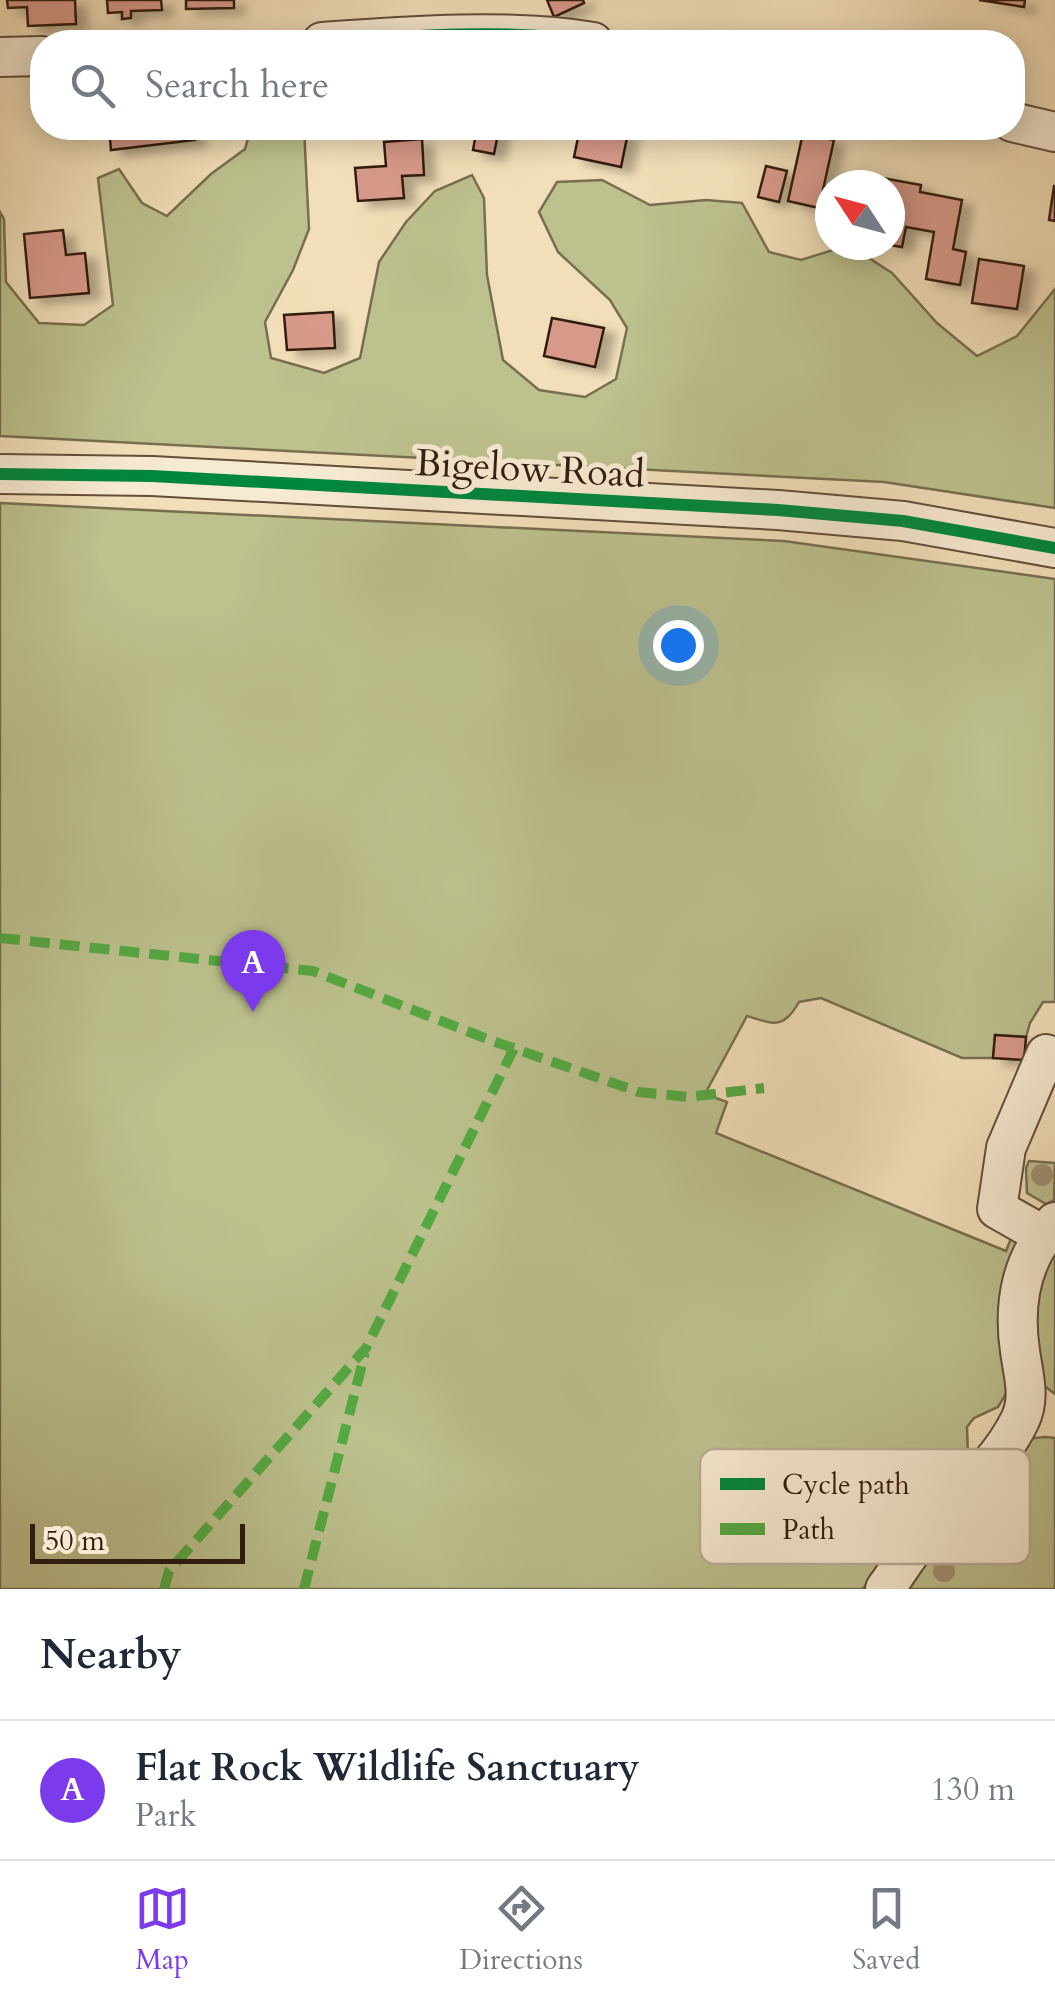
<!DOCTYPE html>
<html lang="en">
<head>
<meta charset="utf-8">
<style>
	:root { --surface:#fff; --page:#f2f2f3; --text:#1f2937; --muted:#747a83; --line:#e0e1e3; --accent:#7c3aed }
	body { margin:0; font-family:Cardo,serif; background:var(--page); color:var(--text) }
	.compass { position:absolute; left:815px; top:170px; width:90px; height:90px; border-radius:50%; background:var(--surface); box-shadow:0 5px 25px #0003; rotate:306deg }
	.scale { position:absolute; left:30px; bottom:25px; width:215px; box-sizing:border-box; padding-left:10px; border:5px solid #331d10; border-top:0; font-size:28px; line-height:35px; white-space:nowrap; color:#331d10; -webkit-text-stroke:8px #f7ead2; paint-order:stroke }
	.you { position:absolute; left:678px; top:645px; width:35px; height:35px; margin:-25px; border:8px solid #fff; border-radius:50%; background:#1a73e8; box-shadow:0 0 0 15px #1a73e833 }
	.badge { display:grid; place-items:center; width:65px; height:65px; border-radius:50%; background:var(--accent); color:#fff; font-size:32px; font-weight:700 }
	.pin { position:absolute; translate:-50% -82px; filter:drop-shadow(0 2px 5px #0008) }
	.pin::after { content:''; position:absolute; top:52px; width:35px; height:30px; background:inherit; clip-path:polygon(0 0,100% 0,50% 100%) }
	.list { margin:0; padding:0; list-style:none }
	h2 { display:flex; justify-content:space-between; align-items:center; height:130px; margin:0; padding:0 40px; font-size:42px }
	h2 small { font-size:32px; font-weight:400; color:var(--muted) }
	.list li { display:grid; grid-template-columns:65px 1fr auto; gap:30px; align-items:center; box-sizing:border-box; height:140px; padding:0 40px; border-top:2px solid var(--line) }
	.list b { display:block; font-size:38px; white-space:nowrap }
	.list p { margin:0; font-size:32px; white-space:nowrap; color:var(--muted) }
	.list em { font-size:32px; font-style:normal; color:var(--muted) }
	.icon { flex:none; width:55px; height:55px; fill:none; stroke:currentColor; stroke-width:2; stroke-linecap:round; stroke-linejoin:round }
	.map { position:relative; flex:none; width:1055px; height:1589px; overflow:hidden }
	.search { position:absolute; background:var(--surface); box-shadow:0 5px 25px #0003; left:30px; right:30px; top:30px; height:110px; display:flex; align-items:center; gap:25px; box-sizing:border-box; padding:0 35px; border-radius:40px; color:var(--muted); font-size:38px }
	.sheet { height:270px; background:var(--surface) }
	nav { display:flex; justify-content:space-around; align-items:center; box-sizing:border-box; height:140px; border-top:2px solid var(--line); background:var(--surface); font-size:28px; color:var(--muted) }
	nav a { display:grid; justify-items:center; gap:5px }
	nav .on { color:var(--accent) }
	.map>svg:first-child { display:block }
	.green { fill:#bcc18e; stroke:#786f4f; stroke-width:2.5 }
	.building { fill:#d79989; stroke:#331d10; stroke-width:2.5; filter:url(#shadow) }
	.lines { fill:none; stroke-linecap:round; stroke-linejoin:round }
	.minor-casing { stroke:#634e3a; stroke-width:42 }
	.minor { stroke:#f7ead2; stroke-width:38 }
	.quiet { stroke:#54a942; stroke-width:10; stroke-dasharray:20 10; stroke-linecap:butt }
	.cycleway-casing { stroke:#f7ead2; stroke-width:19 }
	.cycleway { stroke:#00873e; stroke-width:12 }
	.tree { fill:#a08f71 }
	.labels { text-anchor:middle; stroke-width:10; stroke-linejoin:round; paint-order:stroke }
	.street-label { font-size:38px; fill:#331d10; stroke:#f7ead2 }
	.key { fill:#f7ead2; stroke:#bcac98; stroke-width:2.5 }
	.key-label { font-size:28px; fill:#331d10 }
</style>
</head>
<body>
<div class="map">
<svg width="1055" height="1589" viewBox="0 0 1055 1589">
	<defs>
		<filter id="shadow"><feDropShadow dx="11" dy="6" stdDeviation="5" flood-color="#0004"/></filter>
	</defs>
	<rect width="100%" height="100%" fill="#f2dfb9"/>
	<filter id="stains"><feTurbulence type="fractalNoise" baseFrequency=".002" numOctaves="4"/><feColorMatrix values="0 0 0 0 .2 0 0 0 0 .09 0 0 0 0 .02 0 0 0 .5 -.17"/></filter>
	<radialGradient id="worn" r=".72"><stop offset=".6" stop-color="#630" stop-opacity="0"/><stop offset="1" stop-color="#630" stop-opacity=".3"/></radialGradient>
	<path class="green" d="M251,128H304L309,229L293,270L265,322L271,358L324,373L360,358L379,262L406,222L435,191L472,175L484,198L487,275L503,360L539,390L585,397L616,379L627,328L610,300L558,252L539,212L557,182L602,180L650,205L706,200L742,203L769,252L801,260L849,245L892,273L937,323L977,356L1017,336L1055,289V508L884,482L0,436V212L4,219L6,282L39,323L84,325L113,305L98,178L119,169L142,203L167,216L211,174L245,149Z
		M0,503L784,541L1055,579V1002H1043L1030,1023L1026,1037L995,1035L993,1058H962L821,998L799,1002C783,1030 774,1024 747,1016L705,1094L727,1102L716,1133L1006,1251L1012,1236L1019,1239L1007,1392L998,1407L974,1418L967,1427L968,1456L959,1475L868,1585L861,1589H0Z
		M1029,1161L1055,1163L1054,1200L1046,1204L1027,1193L1026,1168Z
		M1055,1245V1394L1043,1385L1041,1377C1037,1332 1028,1285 1055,1245Z
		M1045,1437L1055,1438V1589H904L1026,1439Z"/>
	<path class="building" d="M7,0H75L76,24L28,26L27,7L8,8Z
		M107,0H161L162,10L131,11V18L122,19V12L108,13Z
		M186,0H234V8L186,9Z
		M547,0H583L584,3L554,17Z
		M979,0H1025L1024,7Z
		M109,128H194L195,140L111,150Z
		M477,128L499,129L494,154L473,150Z
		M580,128H603L628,133L621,167L574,157Z
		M803,133L834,140L819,208L788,201Z
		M422,139L424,175L402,176L404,198L358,201L355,168L386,166L384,142Z
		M766,166L787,171L779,202L758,197Z
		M877,177L921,185L920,192L962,200L953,249L966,252L960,285L926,279L934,232L906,227L902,247L889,245L890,185H875Z
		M1054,186H1055V221L1049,220Z
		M63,230L66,255L85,253L89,293L30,298L24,234Z
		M979,259L1024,266L1017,309L972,303Z
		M333,312L335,348L287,350L284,315Z
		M552,318L604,328L595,367L544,356Z
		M995,1035L1026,1037L1024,1060L993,1058Z"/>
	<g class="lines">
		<defs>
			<path id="minor" d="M322,42C405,36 512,28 593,42
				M0,57L42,56
				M1012,122L1055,132
				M0,474L152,476L778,510L903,521L1055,548
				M1043,1235L997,1209L1006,1148L1046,1054
				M885,1589C899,1570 910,1550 926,1533C958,1498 1000,1462 1020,1420C1031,1397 1023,1374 1020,1351C1013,1304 1021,1258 1055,1222"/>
		</defs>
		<use href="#minor" class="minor-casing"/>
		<use href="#minor" class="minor"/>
		<path class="quiet" d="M0,938L313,971L490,1040L639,1092L688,1097L764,1088
			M164,1589L169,1571L366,1348L514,1048
			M304,1589L365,1353"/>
		<defs>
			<path id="cycleway" d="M322,42C405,36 512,28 593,42
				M0,474L152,476L778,510L903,521L1055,548"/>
		</defs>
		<use href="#cycleway" class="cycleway-casing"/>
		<use href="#cycleway" class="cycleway"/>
	</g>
	<g class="tree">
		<circle cx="1042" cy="1175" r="11"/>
		<circle cx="1019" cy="1499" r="11"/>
		<circle cx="944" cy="1571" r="11"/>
	</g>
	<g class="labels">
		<g class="street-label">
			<text transform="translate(530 468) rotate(3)" y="13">Bigelow Road</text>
		</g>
	</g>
	<rect x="700" y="1449" width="330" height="115" rx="15" class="key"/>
	<rect x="720" y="1478" width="45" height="12" fill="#00873e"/>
	<rect x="720" y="1523" width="45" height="12" fill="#54a942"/>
	<g class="key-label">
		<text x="782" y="1494">Cycle path</text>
		<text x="782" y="1539">Path</text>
	</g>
	<rect width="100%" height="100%" filter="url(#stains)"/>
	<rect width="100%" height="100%" fill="url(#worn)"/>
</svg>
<svg class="compass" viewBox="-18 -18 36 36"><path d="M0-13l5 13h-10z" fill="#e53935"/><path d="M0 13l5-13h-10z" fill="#747a83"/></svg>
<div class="scale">50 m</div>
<div class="you"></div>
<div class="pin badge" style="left:253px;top:1012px">A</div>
<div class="search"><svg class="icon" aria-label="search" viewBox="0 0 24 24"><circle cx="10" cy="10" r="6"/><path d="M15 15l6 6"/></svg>Search here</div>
</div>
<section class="sheet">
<h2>Nearby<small></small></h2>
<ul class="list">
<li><span class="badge">A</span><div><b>Flat Rock Wildlife Sanctuary</b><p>Park</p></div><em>130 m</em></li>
</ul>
</section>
<nav>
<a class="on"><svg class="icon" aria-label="map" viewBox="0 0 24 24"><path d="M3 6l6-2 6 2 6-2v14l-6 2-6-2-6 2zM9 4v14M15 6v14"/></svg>Map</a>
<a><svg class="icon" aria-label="directions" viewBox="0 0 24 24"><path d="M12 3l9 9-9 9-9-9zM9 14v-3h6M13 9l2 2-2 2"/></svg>Directions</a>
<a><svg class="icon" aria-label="saved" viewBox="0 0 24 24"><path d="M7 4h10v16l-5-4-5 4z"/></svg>Saved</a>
</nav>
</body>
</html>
